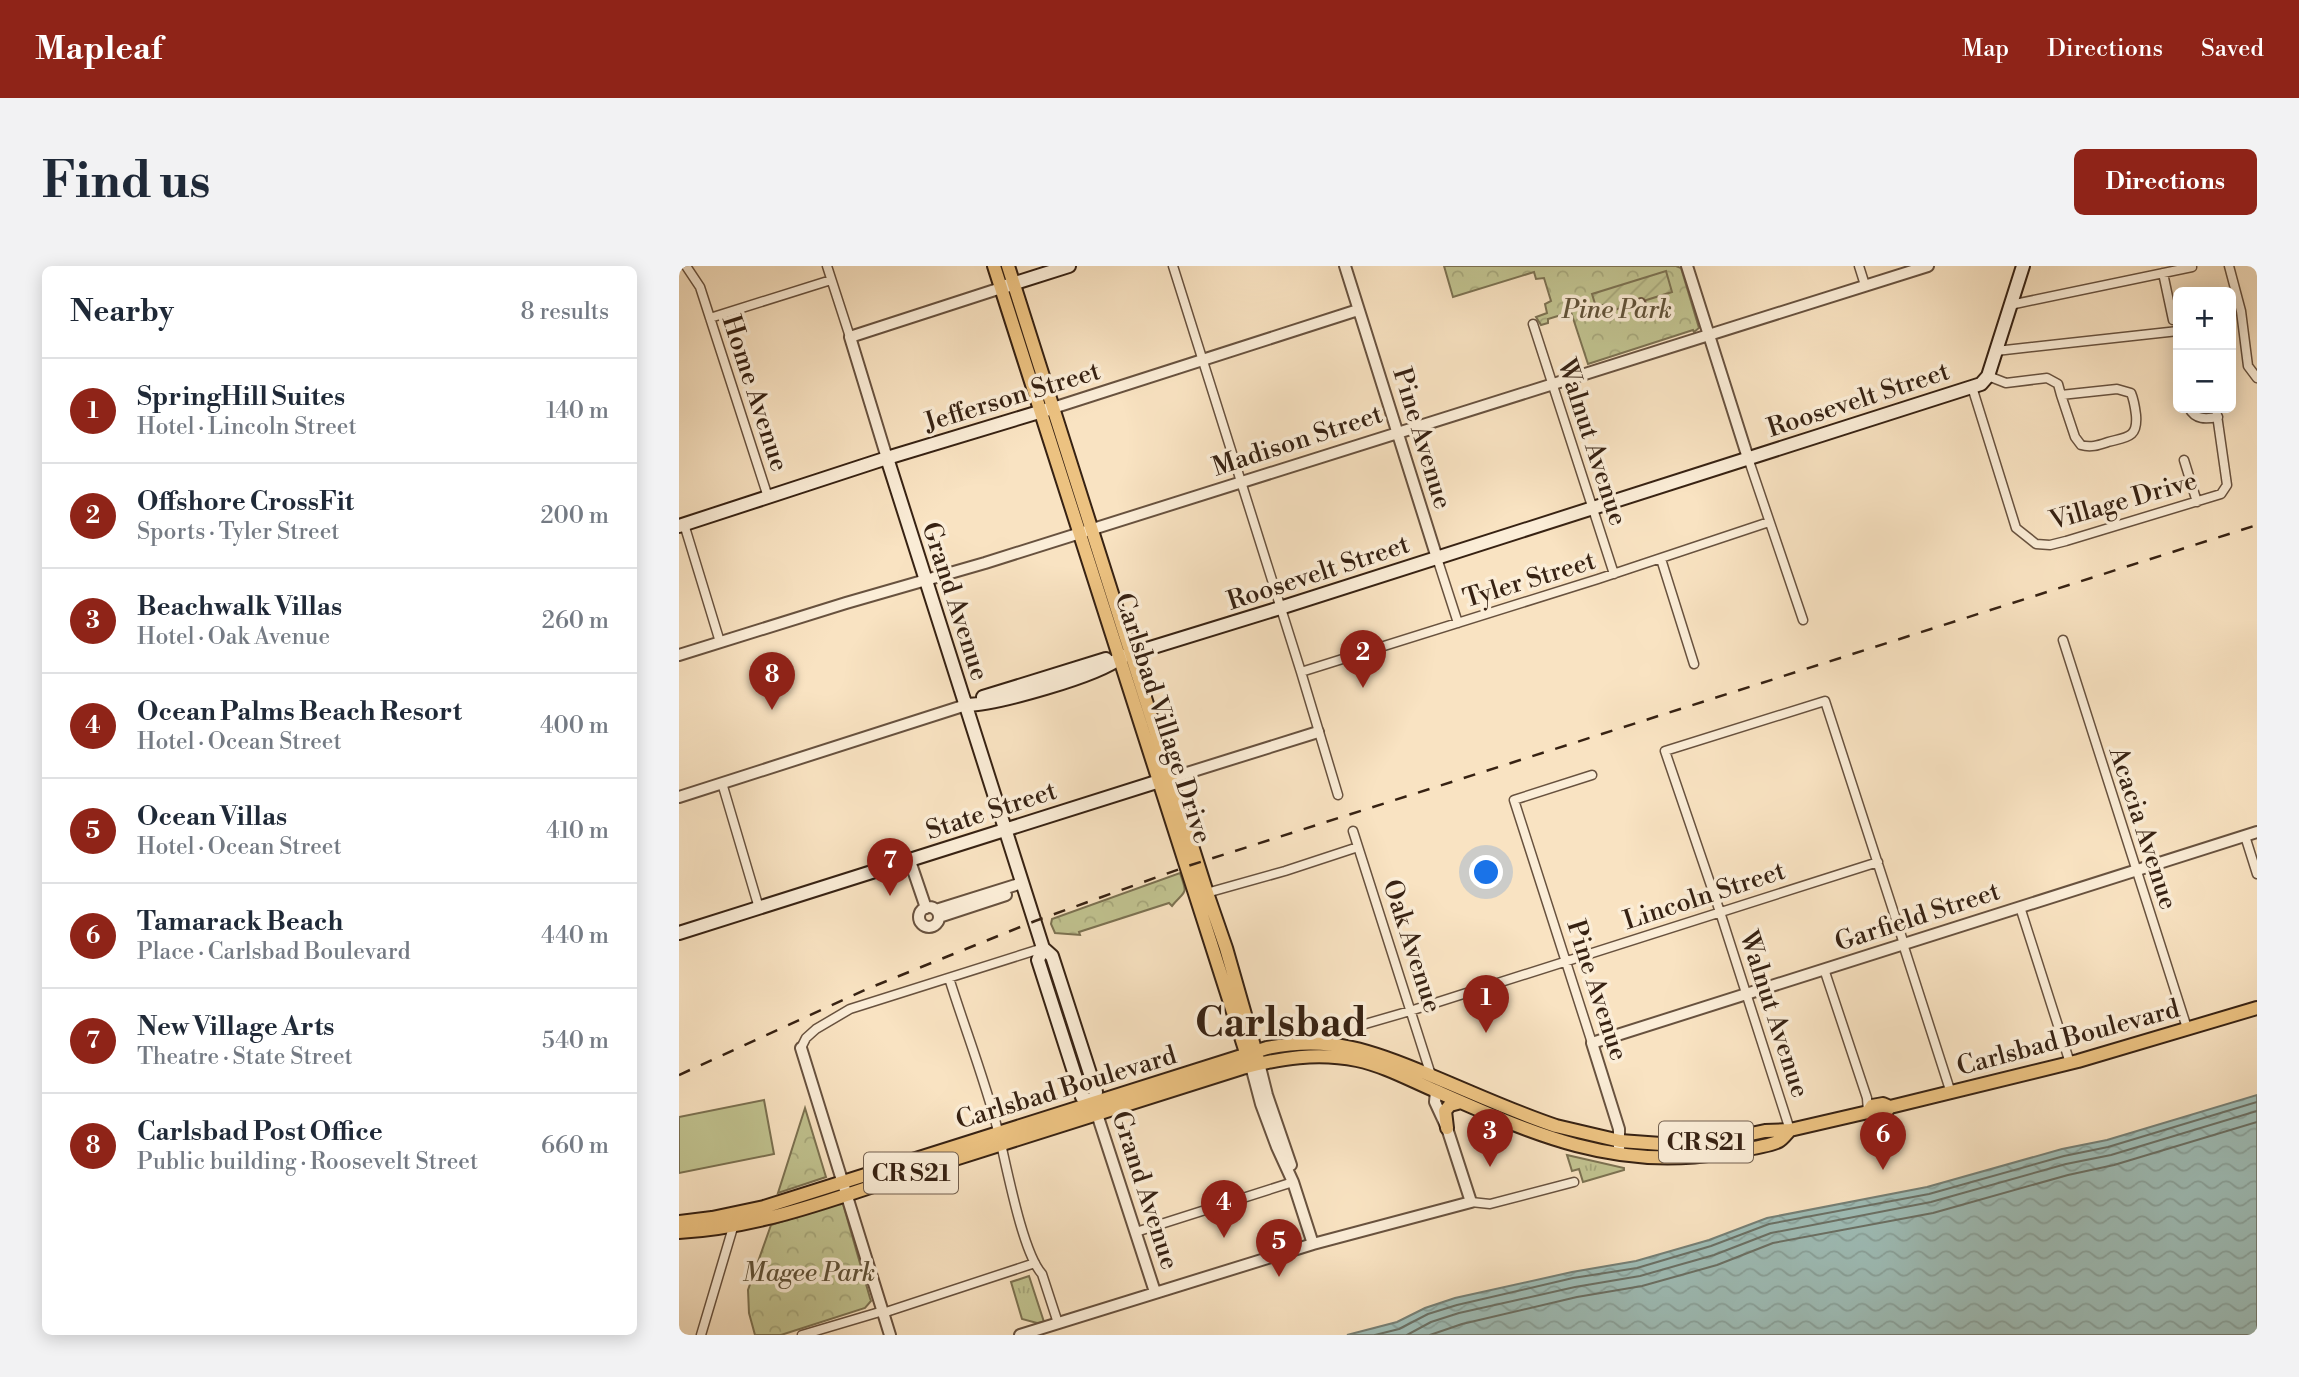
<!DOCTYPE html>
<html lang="en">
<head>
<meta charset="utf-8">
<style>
	:root { --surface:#fff; --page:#f2f2f3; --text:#1f2937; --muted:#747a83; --line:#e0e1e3; --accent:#8f2418 }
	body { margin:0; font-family:"Libre Bodoni",serif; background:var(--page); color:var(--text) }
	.controls { position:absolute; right:21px; top:21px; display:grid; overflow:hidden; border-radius:10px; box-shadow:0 4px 18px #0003 }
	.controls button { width:63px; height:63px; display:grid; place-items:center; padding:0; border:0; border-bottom:2px solid var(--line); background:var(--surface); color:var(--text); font:35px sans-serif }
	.you { position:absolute; left:808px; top:607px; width:24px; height:24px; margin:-18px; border:5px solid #fff; border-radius:50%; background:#1a73e8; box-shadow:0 0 0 10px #1a73e833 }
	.badge { display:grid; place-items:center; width:46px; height:46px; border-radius:50%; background:var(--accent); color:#fff; font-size:23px; font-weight:700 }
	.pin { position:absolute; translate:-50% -58px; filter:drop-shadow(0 2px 4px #0008) }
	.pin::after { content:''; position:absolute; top:37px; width:24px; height:21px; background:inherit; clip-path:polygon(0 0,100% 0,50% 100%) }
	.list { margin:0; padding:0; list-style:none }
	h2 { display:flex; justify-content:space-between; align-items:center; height:91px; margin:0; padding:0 28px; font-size:30px }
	h2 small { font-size:23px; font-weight:400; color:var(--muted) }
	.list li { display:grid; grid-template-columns:46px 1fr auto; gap:21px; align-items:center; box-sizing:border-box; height:105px; padding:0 28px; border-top:2px solid var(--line) }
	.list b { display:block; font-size:26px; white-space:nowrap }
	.list p { margin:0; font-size:23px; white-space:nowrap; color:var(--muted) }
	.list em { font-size:23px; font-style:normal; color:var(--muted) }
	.map { position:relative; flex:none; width:1578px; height:1069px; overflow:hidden; border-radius:10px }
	header { display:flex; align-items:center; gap:42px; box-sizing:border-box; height:98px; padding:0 35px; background:var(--accent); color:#fff }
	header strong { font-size:33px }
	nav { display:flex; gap:38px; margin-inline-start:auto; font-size:24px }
	.intro { display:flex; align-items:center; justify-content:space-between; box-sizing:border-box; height:168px; padding:0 42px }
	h1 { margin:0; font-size:49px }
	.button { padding:18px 32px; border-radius:10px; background:var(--accent); color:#fff; font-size:24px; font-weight:700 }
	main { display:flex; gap:42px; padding:0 42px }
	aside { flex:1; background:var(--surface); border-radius:10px; box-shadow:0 4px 18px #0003 }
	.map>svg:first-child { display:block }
	.grass { fill:url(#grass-tufts); stroke:#7c7252; stroke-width:2 }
	.park { fill:url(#park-crowns); stroke:#7c7252; stroke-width:2 }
	.garden { fill:url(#garden-furrows); stroke:#7c7252; stroke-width:2 }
	.pitch { fill:#c1c390; stroke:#7c7252; stroke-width:2 }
	.water { fill:url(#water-waves); stroke:#757f75; stroke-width:2 }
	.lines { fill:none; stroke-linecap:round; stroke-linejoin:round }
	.shore { stroke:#6a7065; stroke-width:2 }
	.pedestrian-casing { stroke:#68523f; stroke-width:10 }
	.minor-casing { stroke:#68523f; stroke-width:11 }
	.tertiary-casing { stroke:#68523f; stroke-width:14 }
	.secondary-casing { stroke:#372213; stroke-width:16 }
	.primary-casing { stroke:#372213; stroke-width:16 }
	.pedestrian { stroke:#fbedd7; stroke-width:6 }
	.minor { stroke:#fbedd7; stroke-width:8 }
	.tertiary { stroke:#fbedd7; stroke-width:10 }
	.secondary { stroke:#fbedd7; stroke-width:12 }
	.primary { stroke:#ecc281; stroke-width:12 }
	.rail { stroke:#372213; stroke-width:2.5; stroke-dasharray:12 12; stroke-linecap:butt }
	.labels { text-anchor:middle; stroke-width:7; stroke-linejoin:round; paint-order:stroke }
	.shield { fill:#fbedd7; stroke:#725f4e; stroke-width:2 }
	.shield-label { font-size:24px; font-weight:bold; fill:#372213 }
	.park-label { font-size:26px; font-style:italic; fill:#605238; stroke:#fbedd7 }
	.street-label { font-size:26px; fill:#372213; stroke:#fbedd7 }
	.town-label { font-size:40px; font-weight:bold; fill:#372213; stroke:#fbedd7 }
</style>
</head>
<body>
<header>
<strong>Mapleaf</strong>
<nav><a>Map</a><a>Directions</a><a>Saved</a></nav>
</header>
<div class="intro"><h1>Find us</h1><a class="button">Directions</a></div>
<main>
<aside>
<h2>Nearby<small>8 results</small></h2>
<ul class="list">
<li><span class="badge">1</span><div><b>SpringHill Suites</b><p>Hotel · Lincoln Street</p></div><em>140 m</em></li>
<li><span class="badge">2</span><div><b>Offshore CrossFit</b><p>Sports · Tyler Street</p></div><em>200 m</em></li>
<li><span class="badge">3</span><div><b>Beachwalk Villas</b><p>Hotel · Oak Avenue</p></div><em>260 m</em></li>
<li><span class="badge">4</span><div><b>Ocean Palms Beach Resort</b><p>Hotel · Ocean Street</p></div><em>400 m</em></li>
<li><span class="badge">5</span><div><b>Ocean Villas</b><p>Hotel · Ocean Street</p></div><em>410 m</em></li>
<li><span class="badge">6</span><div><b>Tamarack Beach</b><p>Place · Carlsbad Boulevard</p></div><em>440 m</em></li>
<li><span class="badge">7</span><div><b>New Village Arts</b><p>Theatre · State Street</p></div><em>540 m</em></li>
<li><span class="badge">8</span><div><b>Carlsbad Post Office</b><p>Public building · Roosevelt Street</p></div><em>660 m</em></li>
</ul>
</aside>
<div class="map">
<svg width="1578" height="1069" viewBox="0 0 1578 1069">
	<defs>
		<pattern id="grass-tufts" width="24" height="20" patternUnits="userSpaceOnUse" patternTransform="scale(1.75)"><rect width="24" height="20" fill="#c1c390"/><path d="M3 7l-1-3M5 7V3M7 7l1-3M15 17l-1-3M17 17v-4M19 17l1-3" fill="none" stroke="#a6a77b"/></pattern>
		<pattern id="park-crowns" width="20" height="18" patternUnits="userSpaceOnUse" patternTransform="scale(1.75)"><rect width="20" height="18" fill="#c1c390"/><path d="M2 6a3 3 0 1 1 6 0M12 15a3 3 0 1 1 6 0" fill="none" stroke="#a6a77b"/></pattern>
		<pattern id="garden-furrows" width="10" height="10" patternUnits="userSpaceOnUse" patternTransform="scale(1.75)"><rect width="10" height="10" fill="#c1c390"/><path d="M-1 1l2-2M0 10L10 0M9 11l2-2" fill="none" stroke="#a6a77b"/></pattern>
		<pattern id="water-waves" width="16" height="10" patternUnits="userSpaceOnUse" patternTransform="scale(1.75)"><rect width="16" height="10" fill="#9ebdb7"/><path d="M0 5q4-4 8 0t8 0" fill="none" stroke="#89a29c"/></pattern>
	</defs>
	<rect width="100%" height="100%" fill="#f9e3c2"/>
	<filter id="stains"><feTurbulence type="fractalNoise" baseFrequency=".00286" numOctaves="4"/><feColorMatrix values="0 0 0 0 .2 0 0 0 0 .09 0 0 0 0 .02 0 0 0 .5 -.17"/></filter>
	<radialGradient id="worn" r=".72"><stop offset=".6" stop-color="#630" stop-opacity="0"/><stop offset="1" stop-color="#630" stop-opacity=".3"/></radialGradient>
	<path class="grass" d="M888,889L945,902V904L904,916L900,903L893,905Z
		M350,1010L365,1056L358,1057L343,1053L332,1016Z"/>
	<path class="park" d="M765,0H997L1002,2L1020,62L1015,66L1014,64L909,98L892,46L869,53V57L862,59L857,51L868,47L866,38L872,35L865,12L857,13L855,6L774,31Z
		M501,607C509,630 507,623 493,640L490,637L400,666L401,669L376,667L372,658L373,653Z
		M126,842L147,911L99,927Z
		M161,937L164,938L191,1032L192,1035L186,1042L102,1069H76L70,1047L69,1024L92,959Z"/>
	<path class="garden" d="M987,5L993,26L926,47L924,39L917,41L913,28Z"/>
	<path class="pitch" d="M85,834L95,888L0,907V851Z"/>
	<path class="water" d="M1578,829V1069H668L718,1056L746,1042L776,1032L893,1006L957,995L1030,974L1088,952L1248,921L1383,883L1428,874Z"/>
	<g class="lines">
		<path class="shore" d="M696,1069L720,1063L749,1048L778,1039L894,1012L958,1002L1032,980L1090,958L1250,928L1385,890L1429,881L1578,836
			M728,1069L752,1056L780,1047L896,1021L961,1010L1035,989L1092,967L1252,936L1387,898L1432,889L1578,845
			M751,1069L783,1058L898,1031L963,1020L1038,999L1094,977L1254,947L1389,909L1435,899L1578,856"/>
		<defs>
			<path id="pedestrian" d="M962,36L964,40"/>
			<path id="minor" d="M7,0L21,21L89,231
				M148,0L171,71
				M494,0L622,406L659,529
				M1180,0L1186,19
				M1550,0L1562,45L1569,100L1578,112
				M1484,7L1494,54
				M1331,39L1513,1
				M31,52L152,14
				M854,58L935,308
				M1317,85L1499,65
				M1309,110L1327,117L1368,112L1379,118L1382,129
				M1293,121L1337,262L1357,278L1371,279L1387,275L1542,228L1548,219L1537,142
				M1438,123L1452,127C1455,134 1456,141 1457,149C1459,172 1448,171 1429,176C1420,179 1412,182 1402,179L1396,171L1382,129Z
				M1510,142C1516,154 1527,153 1539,151
				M1069,192L1124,354
				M1505,194L1518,236
				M5,258L41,376
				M758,292L779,357
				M982,293L1015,398
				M1384,374L1508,762
				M622,406L919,313L1090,256
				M43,517L80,642
				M674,565L752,809
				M1566,570L1578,608
				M524,628L606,605L679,581
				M1341,641L1391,797
				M1224,678L1272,827
				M1145,703L1188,832L1189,846
				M270,712C286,763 306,814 319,865C327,897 343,986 363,1008L379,1057
				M631,774L731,745L1199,596
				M913,777L835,534L913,509
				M122,782L127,772L137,763L171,743L364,682
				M1111,864L1041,646L986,485L1146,435L1225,678
				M792,936L811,938L895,916
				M457,966L614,916
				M204,1047L356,997
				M22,1069L55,958
				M123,1069L204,1045"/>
			<path id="tertiary" d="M666,0L758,292
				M1008,0L1069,192
				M374,142L679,44
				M208,192L171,71L322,22
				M0,389L167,337L306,297L1249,0
				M492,512L639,466
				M0,531L287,439
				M231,595L247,642
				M240 651a10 10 0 1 1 20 0a10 10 0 1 1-20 0Z
				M257,644L343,617
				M260,651L327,629
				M122,782L211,1069
				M580,797L588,829L612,899
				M572,800L582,838L598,881L614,916L634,978
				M418,848L476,1026
				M940,882V863L913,777L1578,566
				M341,1069L634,978L792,936L768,862L756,836L757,825"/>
			<path id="secondary" d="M327,20L390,0
				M208,192L364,682L373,690L417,826L414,837L417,845
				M0,260L208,192L370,143
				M304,431L427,393
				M287,439C318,438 419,410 442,391L601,342L1302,118L1309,110L1344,0
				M0,667L490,512
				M364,682L359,694L403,831L414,837"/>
			<path id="primary" d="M315,0L570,796
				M329,0L528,627L547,682L579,794
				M1189,846L1196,850C1203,848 1207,847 1211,841L1399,795L1578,742
				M768,862L766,845L771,839L782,836
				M0,956L33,952L85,941L588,782C651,769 695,785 753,810C794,827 835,846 877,860L941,875L996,879L1039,875L1086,865L1111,864L1189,846L1193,840L1204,838L1211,841
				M0,966C89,961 173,926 257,899C359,866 461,834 563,802C602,792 638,786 678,794C706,800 731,814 757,825C852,867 935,905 1042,887C1058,884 1086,882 1100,875C1104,873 1108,867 1111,864"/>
		</defs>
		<use href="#pedestrian" class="pedestrian-casing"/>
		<use href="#minor" class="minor-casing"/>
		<use href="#tertiary" class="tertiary-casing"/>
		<use href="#secondary" class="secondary-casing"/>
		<use href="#primary" class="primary-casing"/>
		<use href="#pedestrian" class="pedestrian"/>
		<use href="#minor" class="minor"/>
		<use href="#tertiary" class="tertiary"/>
		<use href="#secondary" class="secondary"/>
		<use href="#primary" class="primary"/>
		<path class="rail" d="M0,809L188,723L356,655L509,600L1578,259"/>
	</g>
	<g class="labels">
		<g class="shield">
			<rect x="980" y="855.5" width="94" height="41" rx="5"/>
			<rect x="185" y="886.5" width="94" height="41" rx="5"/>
		</g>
		<g class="shield-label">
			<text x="1027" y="884">CR S21</text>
			<text x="232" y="915">CR S21</text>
		</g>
		<g class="park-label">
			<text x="938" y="52">Pine Park</text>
			<text x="130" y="1015">Magee Park</text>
		</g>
		<g class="street-label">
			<text transform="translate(77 127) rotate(72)" y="9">Home Avenue</text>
			<text transform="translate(333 130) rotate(-17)" y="9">Jefferson Street</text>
			<text transform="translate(1179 133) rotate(-18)" y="9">Roosevelt Street</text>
			<text transform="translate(744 172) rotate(73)" y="9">Pine Avenue</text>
			<text transform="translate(618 174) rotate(-18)" y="9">Madison Street</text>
			<text transform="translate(914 176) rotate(72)" y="9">Walnut Avenue</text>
			<text transform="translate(1444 234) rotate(-16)" y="9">Village Drive</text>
			<text transform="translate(639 306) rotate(-18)" y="9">Roosevelt Street</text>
			<text transform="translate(850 313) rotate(-17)" y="9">Tyler Street</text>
			<text transform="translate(277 335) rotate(72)" y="9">Grand Avenue</text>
			<text transform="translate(485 452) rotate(72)" y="9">Carlsbad Village Drive</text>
			<text transform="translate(312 544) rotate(-18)" y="9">State Street</text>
			<text transform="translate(1465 562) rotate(72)" y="9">Acacia Avenue</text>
			<text transform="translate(1025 629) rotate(-18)" y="9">Lincoln Street</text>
			<text transform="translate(1238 650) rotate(-18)" y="9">Garfield Street</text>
			<text transform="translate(734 680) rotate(72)" y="9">Oak Avenue</text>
			<text transform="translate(919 724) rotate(72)" y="9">Pine Avenue</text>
			<text transform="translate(1096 748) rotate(72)" y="9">Walnut Avenue</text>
			<text transform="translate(1389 771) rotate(-15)" y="9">Carlsbad Boulevard</text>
			<text transform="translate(387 821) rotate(-17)" y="9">Carlsbad Boulevard</text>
			<text transform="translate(467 924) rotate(72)" y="9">Grand Avenue</text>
		</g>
		<g class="town-label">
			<text x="602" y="770">Carlsbad</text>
		</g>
	</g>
	<rect width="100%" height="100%" filter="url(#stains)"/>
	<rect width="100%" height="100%" fill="url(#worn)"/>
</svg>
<div class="controls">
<button>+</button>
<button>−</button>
</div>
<div class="you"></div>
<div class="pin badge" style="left:807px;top:767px">1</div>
<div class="pin badge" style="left:684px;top:422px">2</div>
<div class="pin badge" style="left:811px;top:901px">3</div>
<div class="pin badge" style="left:545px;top:972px">4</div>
<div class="pin badge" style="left:600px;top:1011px">5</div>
<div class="pin badge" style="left:1204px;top:904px">6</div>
<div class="pin badge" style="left:211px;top:630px">7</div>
<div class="pin badge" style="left:93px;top:444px">8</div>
</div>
</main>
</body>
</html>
